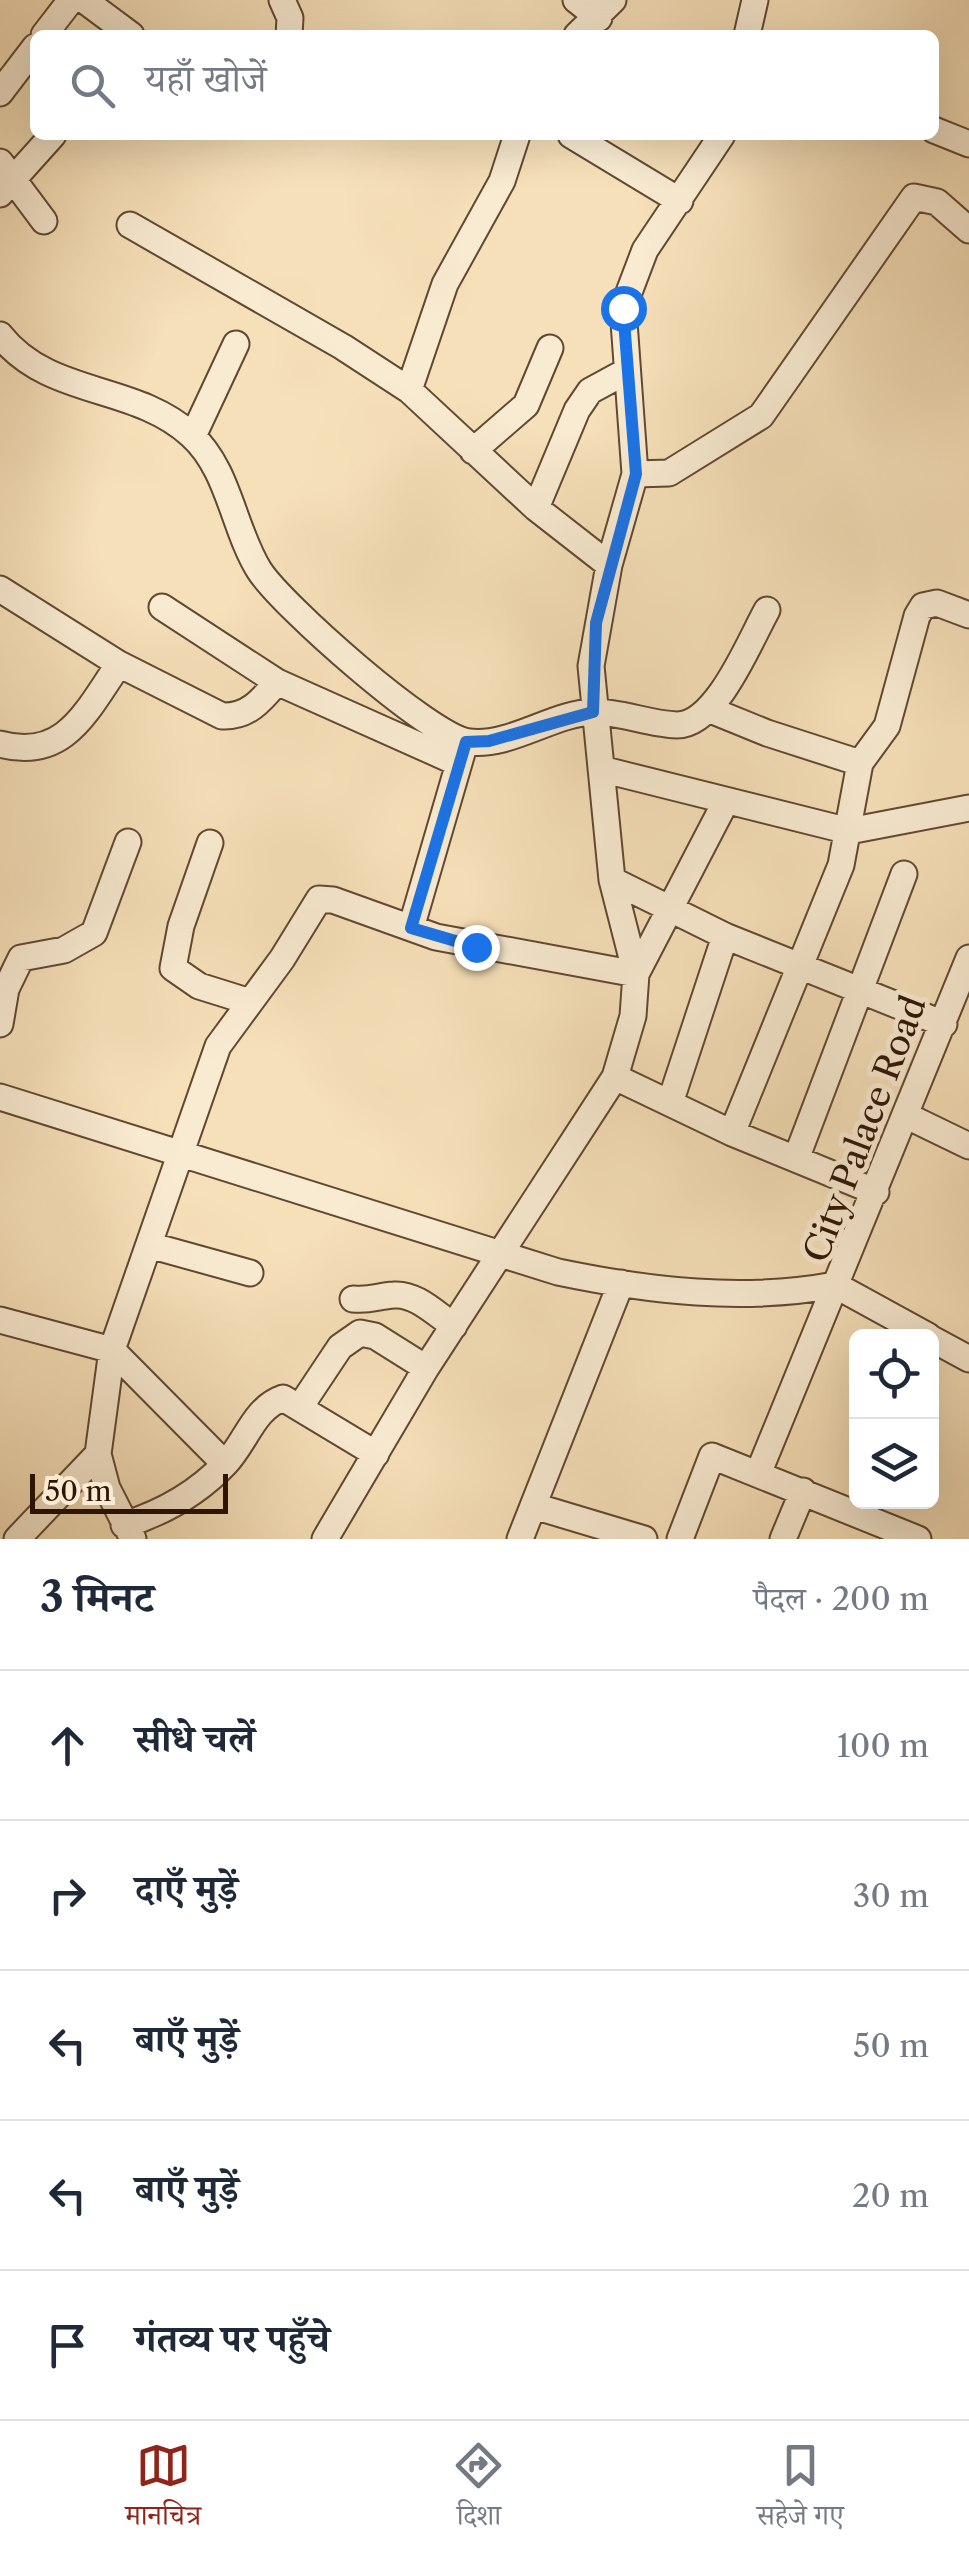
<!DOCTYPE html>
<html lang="hi">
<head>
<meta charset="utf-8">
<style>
	:root { --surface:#fff; --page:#f6f6f7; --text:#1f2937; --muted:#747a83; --line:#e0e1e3; --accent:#8f2418 }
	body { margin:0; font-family:"Libre Caslon Text","Noto Serif Devanagari",serif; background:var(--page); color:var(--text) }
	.controls { position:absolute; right:30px; bottom:30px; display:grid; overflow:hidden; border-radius:15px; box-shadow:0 10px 40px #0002 }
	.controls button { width:90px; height:90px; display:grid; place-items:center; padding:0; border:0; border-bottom:2px solid var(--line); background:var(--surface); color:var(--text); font:50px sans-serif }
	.scale { position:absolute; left:30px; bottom:25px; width:198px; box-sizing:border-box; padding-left:10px; border:5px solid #2f1604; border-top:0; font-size:28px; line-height:35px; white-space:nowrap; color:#2f1604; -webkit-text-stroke:8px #f9ebd2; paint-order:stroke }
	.stop { position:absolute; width:30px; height:30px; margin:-22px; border:8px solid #1a73e8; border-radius:50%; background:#fff }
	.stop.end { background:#1a73e8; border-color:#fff; box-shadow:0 2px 10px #0008 }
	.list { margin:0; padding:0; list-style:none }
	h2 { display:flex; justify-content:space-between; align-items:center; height:130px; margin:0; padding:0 40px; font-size:42px }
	h2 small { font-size:32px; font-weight:400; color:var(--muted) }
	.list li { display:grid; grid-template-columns:65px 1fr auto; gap:30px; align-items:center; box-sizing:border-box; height:150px; padding:0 40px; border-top:2px solid var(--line) }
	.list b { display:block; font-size:38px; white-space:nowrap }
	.list em { font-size:32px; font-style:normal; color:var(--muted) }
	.icon { flex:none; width:55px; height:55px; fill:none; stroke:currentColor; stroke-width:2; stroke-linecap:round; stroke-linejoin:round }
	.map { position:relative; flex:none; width:969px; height:1539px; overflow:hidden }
	.search { position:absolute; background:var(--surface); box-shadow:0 10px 40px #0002; left:30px; right:30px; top:30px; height:110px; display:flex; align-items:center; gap:25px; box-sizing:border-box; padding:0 35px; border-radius:15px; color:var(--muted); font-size:38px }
	.sheet { height:880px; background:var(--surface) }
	nav { display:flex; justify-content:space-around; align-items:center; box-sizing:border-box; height:140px; border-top:2px solid var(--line); background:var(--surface); font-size:28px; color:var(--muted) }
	nav a { display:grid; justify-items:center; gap:5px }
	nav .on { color:var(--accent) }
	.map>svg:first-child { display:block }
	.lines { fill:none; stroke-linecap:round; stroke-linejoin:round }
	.minor-casing { stroke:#614831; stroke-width:29 }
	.minor { stroke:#f9ebd2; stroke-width:25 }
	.route { stroke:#1a73e8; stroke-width:12 }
	.labels { text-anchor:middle; stroke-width:10; stroke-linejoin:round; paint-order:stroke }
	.street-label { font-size:35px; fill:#2f1604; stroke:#f9ebd2 }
</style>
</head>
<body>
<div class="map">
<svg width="969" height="1539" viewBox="0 0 969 1539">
	<rect width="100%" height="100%" fill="#f6e0b9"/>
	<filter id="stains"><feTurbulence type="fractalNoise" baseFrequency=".002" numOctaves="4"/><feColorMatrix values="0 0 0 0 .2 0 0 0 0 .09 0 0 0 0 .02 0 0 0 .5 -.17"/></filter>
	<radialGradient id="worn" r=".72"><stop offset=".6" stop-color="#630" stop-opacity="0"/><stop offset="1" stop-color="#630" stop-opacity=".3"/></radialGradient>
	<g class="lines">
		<defs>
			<path id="minor" d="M84,0L131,35
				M282,0L290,18L289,35
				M576,0L599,18
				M44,35L71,0
				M577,35L613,0
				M747,35L755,0
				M0,93L35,47
				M934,130L969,144
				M517,135L502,181L445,284L409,390L536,508L609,565
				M571,135L680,201
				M0,162L44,221
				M0,194L53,135
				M130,225L343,347L409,390
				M0,335C50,398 134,383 191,435C229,469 233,528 259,570C281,605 430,737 469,742C511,747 553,713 594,712C622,712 649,724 677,725C717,725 750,640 767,610
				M193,436L236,344
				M473,451L526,405L550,348
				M635,474L669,473L761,416L914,197L937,202L969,230
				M536,508L577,410L590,391L625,372
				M0,589L119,664L222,716C248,717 261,701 277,682
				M162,607L277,682L456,762
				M708,709L767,733L860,763
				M0,744C65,762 87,710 119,664
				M601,769L849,831L969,808
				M210,843L181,926L173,968L199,986L247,1001
				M612,880L725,936L944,1024
				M411,928L464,746
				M0,1024L6,989L21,958L64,950L94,933L128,842
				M615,1077L732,1133L876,1192
				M0,1097L558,1272C649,1291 744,1302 835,1285
				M670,1103L725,936
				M905,1115L969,1146
				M732,1133L841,865L860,763L887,726L917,616L923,606L937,603L969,615
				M796,1159L904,874
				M149,1245L250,1273
				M835,1285L928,1336
				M353,1299C370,1301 378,1296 394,1295C416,1293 437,1315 454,1326
				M0,1320L112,1350L225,1464
				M932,1339L969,1359
				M300,1407L340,1347L360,1333L375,1336L426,1368
				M758,1474L969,958
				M534,1506L644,1539
				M124,1525C162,1513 198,1493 226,1463C246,1442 254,1408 283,1398L376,1454
				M17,1539L98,1454
				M133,1539L107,1488L98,1454L112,1350L218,1046L282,959L319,899L333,900L436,937L636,974L726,801
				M325,1539L426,1368L615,1077L633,1016L636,974L612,880L591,666L609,565L635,474L623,308L645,250L722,135
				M520,1539L621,1283
				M680,1539L712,1456L918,1539
				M783,1539L803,1491"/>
		</defs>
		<use href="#minor" class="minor-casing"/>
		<use href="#minor" class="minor"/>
	</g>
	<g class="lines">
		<path class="route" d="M476,947L411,928L466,742L489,741L593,712L596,623L636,474L623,308"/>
	</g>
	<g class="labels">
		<g class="street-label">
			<text transform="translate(865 1129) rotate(-69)" y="12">City Palace Road</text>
		</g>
	</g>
	<rect width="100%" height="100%" filter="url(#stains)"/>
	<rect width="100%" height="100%" fill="url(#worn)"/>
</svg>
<div class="controls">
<button><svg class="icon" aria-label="locate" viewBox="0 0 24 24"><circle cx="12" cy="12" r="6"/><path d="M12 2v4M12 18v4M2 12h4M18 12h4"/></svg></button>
<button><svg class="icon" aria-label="layers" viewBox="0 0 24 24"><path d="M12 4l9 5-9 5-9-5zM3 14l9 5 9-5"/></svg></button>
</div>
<div class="scale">50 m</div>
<div class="stop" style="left:623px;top:308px"></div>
<div class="stop end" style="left:476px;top:947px"></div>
<div class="search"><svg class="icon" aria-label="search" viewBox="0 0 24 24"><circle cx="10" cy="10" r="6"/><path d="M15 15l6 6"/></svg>यहाँ खोजें</div>
</div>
<section class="sheet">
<h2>3 मिनट<small>पैदल · 200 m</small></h2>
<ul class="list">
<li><svg class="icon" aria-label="ahead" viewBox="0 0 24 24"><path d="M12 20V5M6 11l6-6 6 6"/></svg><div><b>सीधे चलें</b></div><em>100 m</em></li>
<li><svg class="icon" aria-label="right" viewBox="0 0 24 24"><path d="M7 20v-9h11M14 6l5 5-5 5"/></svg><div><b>दाएँ मुड़ें</b></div><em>30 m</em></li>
<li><svg class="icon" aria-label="left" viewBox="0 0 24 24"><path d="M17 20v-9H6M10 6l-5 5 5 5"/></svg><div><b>बाएँ मुड़ें</b></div><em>50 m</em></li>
<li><svg class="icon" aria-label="left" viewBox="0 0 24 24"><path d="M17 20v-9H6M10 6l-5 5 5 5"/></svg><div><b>बाएँ मुड़ें</b></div><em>20 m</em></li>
<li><svg class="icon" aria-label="arrive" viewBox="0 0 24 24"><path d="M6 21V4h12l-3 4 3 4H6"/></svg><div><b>गंतव्य पर पहुँचे</b></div></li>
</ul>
</section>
<nav>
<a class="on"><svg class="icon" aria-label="map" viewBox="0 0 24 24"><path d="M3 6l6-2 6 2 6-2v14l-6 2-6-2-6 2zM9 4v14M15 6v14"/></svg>मानचित्र</a>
<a><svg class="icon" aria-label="directions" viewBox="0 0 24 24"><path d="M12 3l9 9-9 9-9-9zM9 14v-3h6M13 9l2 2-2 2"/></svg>दिशा</a>
<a><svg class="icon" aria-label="saved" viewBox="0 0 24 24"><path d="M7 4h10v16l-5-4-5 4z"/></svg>सहेजे गए</a>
</nav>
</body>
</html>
